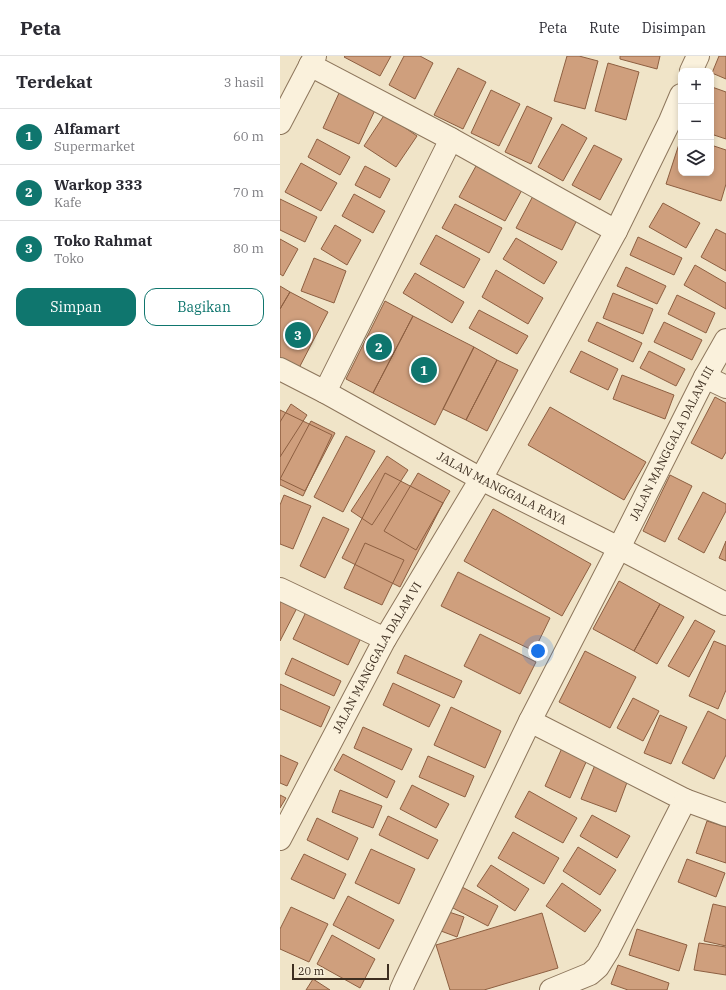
<!DOCTYPE html>
<html lang="id">
<head>
<meta charset="utf-8">
<style>
	:root { --surface:#fff; --page:#f7f7f7; --text:#2b2b33; --muted:#7c7c81; --line:#e1e1e2; --accent:#0f766e }
	body { margin:0; font-family:"IBM Plex Serif",serif; background:var(--page); color:var(--text) }
	.controls { position:absolute; right:12px; top:12px; display:grid; overflow:hidden; border-radius:8px; box-shadow:0 2px 6px #0003 }
	.controls button { width:36px; height:36px; display:grid; place-items:center; padding:0; border:0; border-bottom:1px solid var(--line); background:var(--surface); color:var(--text); font:20px sans-serif }
	.scale { position:absolute; left:12px; bottom:10px; width:97px; box-sizing:border-box; padding-left:4px; border:2px solid #3d2e20; border-top:0; font-size:11px; line-height:14px; white-space:nowrap; color:#3d2e20; -webkit-text-stroke:3px #f7eed8; paint-order:stroke }
	.you { position:absolute; left:258px; top:595px; width:14px; height:14px; margin:-10px; border:3px solid #fff; border-radius:50%; background:#1a73e8; box-shadow:0 0 0 6px #1a73e833 }
	.badge { display:grid; place-items:center; width:26px; height:26px; border-radius:50%; background:var(--accent); color:#fff; font-size:13px; font-weight:700 }
	.pin { position:absolute; translate:-50% -50%; border:2px solid #fff; box-shadow:0 1px 4px #0006 }
	.list { margin:0; padding:0; list-style:none }
	h2 { display:flex; justify-content:space-between; align-items:center; height:52px; margin:0; padding:0 16px; font-size:17px }
	h2 small { font-size:13px; font-weight:400; color:var(--muted) }
	.list li { display:grid; grid-template-columns:26px 1fr auto; gap:12px; align-items:center; box-sizing:border-box; height:56px; padding:0 16px; border-top:1px solid var(--line) }
	.list b { display:block; font-size:15px; white-space:nowrap }
	.list p { margin:0; font-size:13px; white-space:nowrap; color:var(--muted) }
	.list em { font-size:13px; font-style:normal; color:var(--muted) }
	.actions { display:flex; gap:8px; padding:12px 16px }
	.actions a { flex:1; padding:9px 0; border:1px solid var(--accent); border-radius:12px; text-align:center; font-size:14px; color:var(--accent) }
	.actions .main { background:var(--accent); color:#fff }
	.icon { flex:none; width:22px; height:22px; fill:none; stroke:currentColor; stroke-width:2; stroke-linecap:round; stroke-linejoin:round }
	.map { position:relative; flex:none; width:446px; height:934px; overflow:hidden }
	header { display:flex; align-items:center; gap:24px; box-sizing:border-box; height:56px; padding:0 20px; background:var(--surface); border-bottom:1px solid var(--line) }
	header strong { font-size:19px }
	nav { display:flex; gap:22px; margin-inline-start:auto; font-size:14px }
	main { display:flex }
	aside { flex:1; background:var(--surface) }
	.map>svg:first-child { display:block }
	.building { fill:#cf9f7d; stroke:#8d5f41 }
	.lines { fill:none; stroke-linecap:round; stroke-linejoin:round }
	.minor-casing { stroke:#8d765c; stroke-width:24 }
	.minor { stroke:#faf1dc; stroke-width:22 }
	.labels { text-anchor:middle; stroke-width:3; stroke-linejoin:round; paint-order:stroke }
	.street-label { font-size:12px; fill:#3d2e20; stroke:#f7eed8 }
</style>
</head>
<body>
<header>
<strong>Peta</strong>
<nav><a>Peta</a><a>Rute</a><a>Disimpan</a></nav>
</header>
<main>
<aside>
<h2>Terdekat<small>3 hasil</small></h2>
<ul class="list">
<li><span class="badge">1</span><div><b>Alfamart</b><p>Supermarket</p></div><em>60 m</em></li>
<li><span class="badge">2</span><div><b>Warkop 333</b><p>Kafe</p></div><em>70 m</em></li>
<li><span class="badge">3</span><div><b>Toko Rahmat</b><p>Toko</p></div><em>80 m</em></li>
</ul>
<div class="actions"><a class="main">Simpan</a><a>Bagikan</a></div>
</aside>
<div class="map">
<svg width="446" height="934" viewBox="0 0 446 934">
	<rect width="100%" height="100%" fill="#f0e4c8"/>
	<path class="building" d="M65,0H111L100,20L64,1Z
		M124,0H140L153,7L135,43L109,29Z
		M287,0H299L318,5L305,53L274,45Z
		M340,0H380L377,13L340,3Z
		M439,0H446V23L432,17Z
		M328,7L359,16L346,64L315,55Z
		M178,12L206,26L183,73L154,59Z
		M432,31L446,36V83L431,78V34Z
		M211,34L240,48L219,90L191,77Z
		M60,35L96,52L79,88L43,72Z
		M247,50L272,62L251,108L225,96Z
		M105,58L137,80L116,111L84,90Z
		M282,68L307,82L283,125L258,111Z
		M401,82V117H431V89L446,94V128L441,145L386,128Z
		M37,83L70,101L60,119L28,101Z
		M314,89L342,103L320,144L292,129Z
		M21,107L57,127L41,155L5,136Z
		M85,110L110,123L100,142L75,129Z
		M196,110L242,134L225,165L179,141Z
		M74,138L105,155L93,177L62,160Z
		M253,140L298,162L282,194L236,172Z
		M0,143L37,161L25,186L0,174Z
		M383,147L420,167L406,192L369,171Z
		M175,148L222,172L209,197L162,172Z
		M55,169L81,184L67,209L41,193Z
		M436,173L446,178V215L421,201Z
		M156,179L200,203L184,232L140,208Z
		M358,181L402,202L394,219L350,199Z
		M236,182L277,206L264,228L223,203Z
		M0,183L18,193L3,220L0,218Z
		M34,202L66,215L54,247L21,235Z
		M415,209L446,227V253L404,229Z
		M346,211L386,230L377,248L337,230Z
		M216,214L263,242L248,268L202,241Z
		M135,217L184,246L172,267L123,237Z
		M0,230L10,236L0,253Z
		M10,236L48,256L19,312L0,303V253Z
		M333,237L373,253L363,278L323,262Z
		M397,239L435,257L426,277L388,258Z
		M105,245L133,260L93,337L66,323Z
		M199,254L248,280L237,298L189,272Z
		M133,260L194,291L155,369L93,337Z
		M317,266L362,287L353,306L308,285Z
		M384,266L422,284L412,304L374,286Z
		M194,291L217,304L186,364L163,353Z
		M301,295L338,313L328,334L290,316Z
		M369,295L405,313L396,330L360,312Z
		M217,304L238,314L207,375L186,364Z
		M342,319L394,339L385,363L333,343Z
		M435,341L446,347V396L442,403L411,387Z
		M11,348L27,359L0,401V366Z
		M270,351L366,406L344,444L248,389Z
		M0,354L52,379L23,440L0,429Z
		M31,365L55,377L25,435L0,423Z
		M66,380L95,395L63,456L34,441Z
		M107,400L128,414L92,469L71,455Z
		M105,417L163,447L120,531L62,502Z
		M138,417L170,435L136,494L104,475Z
		M390,419L412,430L385,486L363,475Z
		M423,436L446,448V455L424,497L398,483Z
		M4,439L31,450L13,493L0,488V449Z
		M213,453L311,508L282,560L184,505Z
		M43,461L69,473L45,522L20,510Z
		M446,485V505L439,502Z
		M85,487L124,504L102,549L64,532Z
		M178,516L270,562L254,595L161,550Z
		M339,525L380,548L354,595L313,573Z
		M0,542L18,550L0,585Z
		M380,548L404,561L377,608L354,595Z
		M26,556L81,582L68,609L13,583Z
		M415,564L435,575L409,621L388,610Z
		M200,578L256,606L240,638L184,610Z
		M434,585L446,590V634L438,653L409,640Z
		M305,595L356,621L330,672L279,646Z
		M125,599L182,625L174,642L117,617Z
		M12,602L61,625L54,640L5,618Z
		M113,627L160,649L149,671L103,649Z
		M0,628L50,651L41,671L0,653Z
		M353,642L379,655L363,685L337,672Z
		M171,651L221,675L205,712L154,689Z
		M428,655L446,664V699L434,723L402,707Z
		M380,659L407,671L391,708L364,697Z
		M83,671L132,693L122,714L74,692Z
		M282,692L307,704L290,742L265,730Z
		M63,698L115,725L107,742L54,714Z
		M0,699L18,707L7,730L0,727Z
		M148,700L194,720L185,741L139,721Z
		M315,709L349,721L336,756L301,743Z
		M132,729L169,748L156,772L120,753Z
		M60,734L102,750L93,772L52,756Z
		M249,735L297,762L283,787L235,761Z
		M0,739L6,742L0,752Z
		M312,759L350,780L337,802L300,780Z
		M108,760L158,784L148,803L99,779Z
		M37,762L78,782L68,804L27,784Z
		M427,765L446,771V807L416,797Z
		M233,776L279,802L264,828L218,802Z
		M298,791L336,814L320,839L283,815Z
		M91,793L135,813L119,848L75,827Z
		M24,798L66,818L54,843L11,823Z
		M407,803L445,817L436,841L398,826Z
		M211,809L249,833L235,855L197,830Z
		M282,827L321,854L305,876L266,850Z
		M182,831L218,850L208,870L171,851Z
		M68,840L114,864L99,893L53,869Z
		M433,848L446,851V890L424,885Z
		M11,851L48,868L29,906L0,893V873Z
		M169,856L184,861L177,881L161,875Z
		M262,857L278,912L204,934H170L156,889Z
		M357,873L407,889L399,915L349,899Z
		M52,879L95,903L80,932L37,908Z
		M419,887L446,891V919L414,914Z
		M338,909L389,927L387,934H348L331,928Z
		M33,923L50,934H26Z"/>
	<g class="lines">
		<defs>
			<g id="minor">
				<path d="M30,9L171,83L336,175"/>
				<path d="M411,15L418,0"/>
				<path d="M0,67L35,0"/>
				<path id="s1" d="M0,313L45,336L201,423L339,492L446,548"/>
				<path d="M425,321L446,331"/>
				<path d="M45,336L171,83"/>
				<path d="M0,533L105,583"/>
				<path d="M250,665L405,744L328,895L318,911L310,918L271,934"/>
				<path d="M405,744L446,759"/>
				<path id="s2" d="M0,783L105,583L201,423L336,175L390,65L401,39"/>
				<path id="s3" d="M121,934L125,925L250,665L339,492L425,321L446,284"/>
			</g>
		</defs>
		<use href="#minor" class="minor-casing"/>
		<use href="#minor" class="minor"/>
	</g>
	<g class="labels">
		<g class="street-label">
			<text dy="4" stroke="none"><textPath href="#s3" startOffset="610">JALAN MANGGALA DALAM III</textPath></text>
			<text dy="4" stroke="none"><textPath href="#s1" startOffset="252">JALAN MANGGALA RAYA</textPath></text>
			<text dy="4" stroke="none"><textPath href="#s2" startOffset="206">JALAN MANGGALA DALAM VI</textPath></text>
		</g>
	</g>
</svg>
<div class="controls">
<button>+</button>
<button>−</button>
<button><svg class="icon" aria-label="layers" viewBox="0 0 24 24"><path d="M12 4l9 5-9 5-9-5zM3 14l9 5 9-5"/></svg></button>
</div>
<div class="scale">20 m</div>
<div class="you"></div>
<div class="pin badge" style="left:144px;top:314px">1</div>
<div class="pin badge" style="left:99px;top:291px">2</div>
<div class="pin badge" style="left:18px;top:279px">3</div>
</div>
</main>
</body>
</html>
